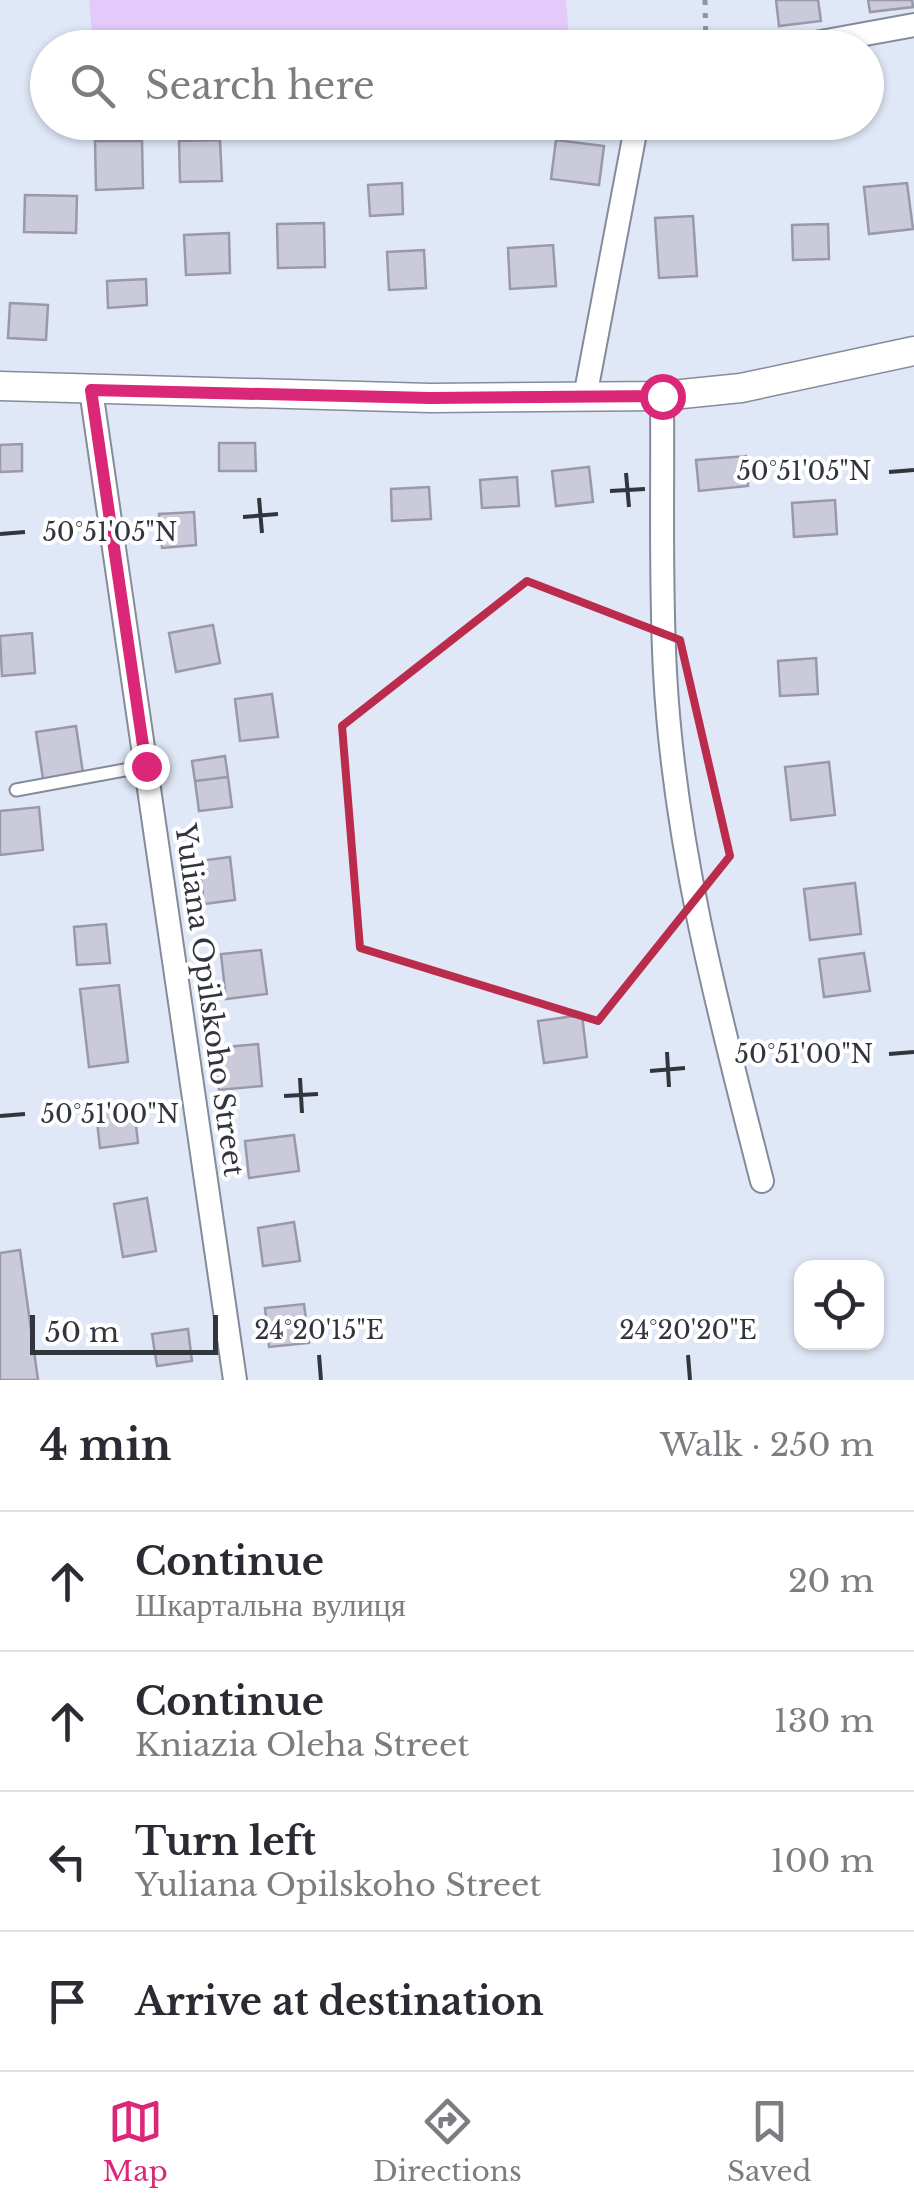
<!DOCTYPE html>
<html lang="en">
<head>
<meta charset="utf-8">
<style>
	:root { --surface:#fff; --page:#f7f7f7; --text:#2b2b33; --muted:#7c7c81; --line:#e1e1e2; --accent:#db2777 }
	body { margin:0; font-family:"Libre Baskerville",serif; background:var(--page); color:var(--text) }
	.controls { position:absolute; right:30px; bottom:30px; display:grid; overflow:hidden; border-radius:20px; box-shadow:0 2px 8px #0004 }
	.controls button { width:90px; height:90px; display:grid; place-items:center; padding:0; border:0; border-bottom:2px solid var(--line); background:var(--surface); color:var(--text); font:50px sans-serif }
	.scale { position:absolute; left:30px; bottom:25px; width:188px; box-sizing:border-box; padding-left:10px; border:5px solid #32353c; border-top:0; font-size:28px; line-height:35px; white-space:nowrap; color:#32353c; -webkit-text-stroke:8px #fff; paint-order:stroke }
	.stop { position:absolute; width:30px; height:30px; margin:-22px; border:8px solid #db2777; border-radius:50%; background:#fff }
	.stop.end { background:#db2777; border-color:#fff; box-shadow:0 2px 10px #0008 }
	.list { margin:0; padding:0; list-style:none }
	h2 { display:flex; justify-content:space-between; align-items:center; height:130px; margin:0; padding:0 40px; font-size:42px }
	h2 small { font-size:32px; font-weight:400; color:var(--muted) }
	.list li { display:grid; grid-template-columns:65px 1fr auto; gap:30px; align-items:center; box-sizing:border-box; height:140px; padding:0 40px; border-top:2px solid var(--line) }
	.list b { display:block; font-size:38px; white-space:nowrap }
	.list p { margin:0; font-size:32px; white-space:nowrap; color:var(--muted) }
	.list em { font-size:32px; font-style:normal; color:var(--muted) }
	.icon { flex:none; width:55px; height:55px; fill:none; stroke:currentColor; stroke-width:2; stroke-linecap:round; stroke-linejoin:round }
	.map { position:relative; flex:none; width:914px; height:1380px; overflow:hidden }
	.search { position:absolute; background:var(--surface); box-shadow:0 2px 8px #0004; left:30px; right:30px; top:30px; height:110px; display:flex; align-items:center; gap:25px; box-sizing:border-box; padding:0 35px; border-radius:55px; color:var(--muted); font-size:38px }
	.sheet { height:690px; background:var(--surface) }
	nav { display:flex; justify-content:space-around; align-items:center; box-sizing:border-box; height:140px; border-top:2px solid var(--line); background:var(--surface); font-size:28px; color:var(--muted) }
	nav a { display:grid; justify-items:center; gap:5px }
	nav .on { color:var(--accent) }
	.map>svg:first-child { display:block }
	.green { fill:#e3cafb }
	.building { fill:#cacadb; stroke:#9999a9; stroke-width:2.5 }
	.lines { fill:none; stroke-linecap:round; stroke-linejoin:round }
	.service-casing { stroke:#848b9a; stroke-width:15 }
	.minor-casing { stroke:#848b9a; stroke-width:26 }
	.tertiary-casing { stroke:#848b9a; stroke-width:31 }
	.path { stroke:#8e94a0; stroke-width:5; stroke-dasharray:5 8; stroke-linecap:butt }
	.service { stroke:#fff; stroke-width:11 }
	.minor { stroke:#fff; stroke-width:22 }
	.tertiary { stroke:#fff; stroke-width:28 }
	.route { stroke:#db2777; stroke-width:12 }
	.marked { fill:none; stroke:#bb2b4c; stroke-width:8; stroke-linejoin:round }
	.ticks { fill:none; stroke:#32353c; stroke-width:4 }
	.labels { text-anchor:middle; stroke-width:8; stroke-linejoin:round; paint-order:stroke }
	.street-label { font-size:28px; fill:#32353c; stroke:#fff }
	.ticks-label { font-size:25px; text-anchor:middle; fill:#32353c; stroke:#fff; stroke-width:8; stroke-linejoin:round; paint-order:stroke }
</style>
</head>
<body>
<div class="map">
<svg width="914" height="1380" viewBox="0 0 914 1380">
	<rect width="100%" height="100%" fill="#e0e8f8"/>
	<path class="green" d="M89,0H566L570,47H93Z"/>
	<path class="building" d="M776,0H818L821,21L779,26Z
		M868,0H912L913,7L870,12Z
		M220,140L222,181L180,182L179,141Z
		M556,140L604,146L599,185L551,179Z
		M95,141H142L143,188L96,190Z
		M402,183L403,214L370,216L368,185Z
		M907,183L913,229L869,234L864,187Z
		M25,195L77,196L76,233L24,232Z
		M693,216L697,276L659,278L655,218Z
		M324,223L325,267L278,268L277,224Z
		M828,224L829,259L793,260L792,225Z
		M229,233L230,273L186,275L184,235Z
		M553,245L556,286L510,289L508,248Z
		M424,250L426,288L389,290L387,252Z
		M146,279L147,305L108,308L107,281Z
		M10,303L48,305L46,340L8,338Z
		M219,443H255L256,471H219Z
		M22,444V471L0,472V445Z
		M746,456L748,486L699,491L696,460Z
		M589,467L593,502L556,506L552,471Z
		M517,477L519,506L482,508L480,480Z
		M429,487L431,519L392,521L391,489Z
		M835,500L837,534L794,537L792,503Z
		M194,512L196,545L162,548L159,514Z
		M213,625L220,663L176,672L169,633Z
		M32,633L35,673L2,676L0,636Z
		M816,658L818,694L780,696L778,661Z
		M272,694L278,737L240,741L235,699Z
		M76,726L83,773L43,779L36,732Z
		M225,756L228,777L195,781L192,761Z
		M829,762L835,815L791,820L785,767Z
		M228,777L232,807L199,811L195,781Z
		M39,807L43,850L0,855V811Z
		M230,857L235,900L204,904L199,861Z
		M855,883L861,934L810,940L804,889Z
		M106,924L110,963L77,965L74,927Z
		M261,950L267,994L226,999L221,954Z
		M864,953L870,991L824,997L819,959Z
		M119,985L128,1062L89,1067L80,989Z
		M582,1015L587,1057L544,1063L538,1021Z
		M258,1044L262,1086L219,1090L215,1048Z
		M134,1107L138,1143L100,1148L96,1112Z
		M294,1135L299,1171L249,1178L245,1141Z
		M147,1198L156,1251L123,1257L114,1204Z
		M294,1222L300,1261L263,1266L258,1228Z
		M20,1250L38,1380H0V1253Z
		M304,1304L309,1343L269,1347L265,1308Z
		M188,1329L192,1361L157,1366L152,1334Z"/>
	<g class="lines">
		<defs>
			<path id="service" d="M16,790L146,766"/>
			<path id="minor" d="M788,48L914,25
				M91,390L235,1380
				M662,396C663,488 660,580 665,672C674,845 719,1014 762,1181
				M585,397L637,122"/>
			<path id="tertiary" d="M0,386L430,398L662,396L741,388L914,351"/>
		</defs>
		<use href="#service" class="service-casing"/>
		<use href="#minor" class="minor-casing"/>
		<use href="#tertiary" class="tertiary-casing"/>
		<path class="path" d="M705,0L706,48"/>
		<use href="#service" class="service"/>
		<use href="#minor" class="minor"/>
		<use href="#tertiary" class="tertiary"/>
	</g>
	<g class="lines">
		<path class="route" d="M146,766L91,390L430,398L662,396"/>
	</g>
	<path class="marked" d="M527,581L680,640L730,856L598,1021L360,948L342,726Z"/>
	<path class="ticks" d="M889,472L914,470M626,473L629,507M610,491L645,489M259,498L262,533M243,517L278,514M0,534L25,532M667,1052L669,1087M889,1054L914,1052M650,1071L685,1068M300,1078L302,1113M284,1096L318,1094M0,1116L25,1114M319,1355L321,1380M688,1355L690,1380"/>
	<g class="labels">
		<g class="street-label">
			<text transform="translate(210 1000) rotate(82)" y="10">Yuliana Opilskoho Street</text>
		</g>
	</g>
	<g class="ticks-label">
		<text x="804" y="480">50°51'05"N</text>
		<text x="110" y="541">50°51'05"N</text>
		<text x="804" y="1063">50°51'00"N</text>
		<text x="110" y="1123">50°51'00"N</text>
		<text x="319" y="1339">24°20'15"E</text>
		<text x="688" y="1339">24°20'20"E</text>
	</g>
</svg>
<div class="controls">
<button><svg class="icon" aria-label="locate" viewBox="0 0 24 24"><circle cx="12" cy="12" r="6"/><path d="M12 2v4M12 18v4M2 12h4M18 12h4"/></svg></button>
</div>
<div class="scale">50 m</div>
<div class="stop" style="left:662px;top:396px"></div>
<div class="stop end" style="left:146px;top:766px"></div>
<div class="search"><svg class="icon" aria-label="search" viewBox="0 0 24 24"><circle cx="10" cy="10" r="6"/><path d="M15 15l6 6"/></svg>Search here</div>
</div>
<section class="sheet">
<h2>4 min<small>Walk · 250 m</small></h2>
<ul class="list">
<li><svg class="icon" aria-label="ahead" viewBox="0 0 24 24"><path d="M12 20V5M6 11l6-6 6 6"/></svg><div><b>Continue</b><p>Шкартальна вулиця</p></div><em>20 m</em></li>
<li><svg class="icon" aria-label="ahead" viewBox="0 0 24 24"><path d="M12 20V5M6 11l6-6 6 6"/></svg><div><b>Continue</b><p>Kniazia Oleha Street</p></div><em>130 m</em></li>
<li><svg class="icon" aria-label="left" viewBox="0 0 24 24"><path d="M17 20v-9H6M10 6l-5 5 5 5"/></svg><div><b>Turn left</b><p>Yuliana Opilskoho Street</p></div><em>100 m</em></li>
<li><svg class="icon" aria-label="arrive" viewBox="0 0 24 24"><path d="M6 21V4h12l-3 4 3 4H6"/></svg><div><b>Arrive at destination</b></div></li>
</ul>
</section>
<nav>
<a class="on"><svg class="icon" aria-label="map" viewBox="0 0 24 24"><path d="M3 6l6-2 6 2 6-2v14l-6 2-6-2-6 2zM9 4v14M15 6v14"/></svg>Map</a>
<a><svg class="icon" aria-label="directions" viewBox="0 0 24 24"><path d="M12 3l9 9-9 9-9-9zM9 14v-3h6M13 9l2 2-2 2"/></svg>Directions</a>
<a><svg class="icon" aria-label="saved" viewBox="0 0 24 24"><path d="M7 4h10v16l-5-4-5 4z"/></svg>Saved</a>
</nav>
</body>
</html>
